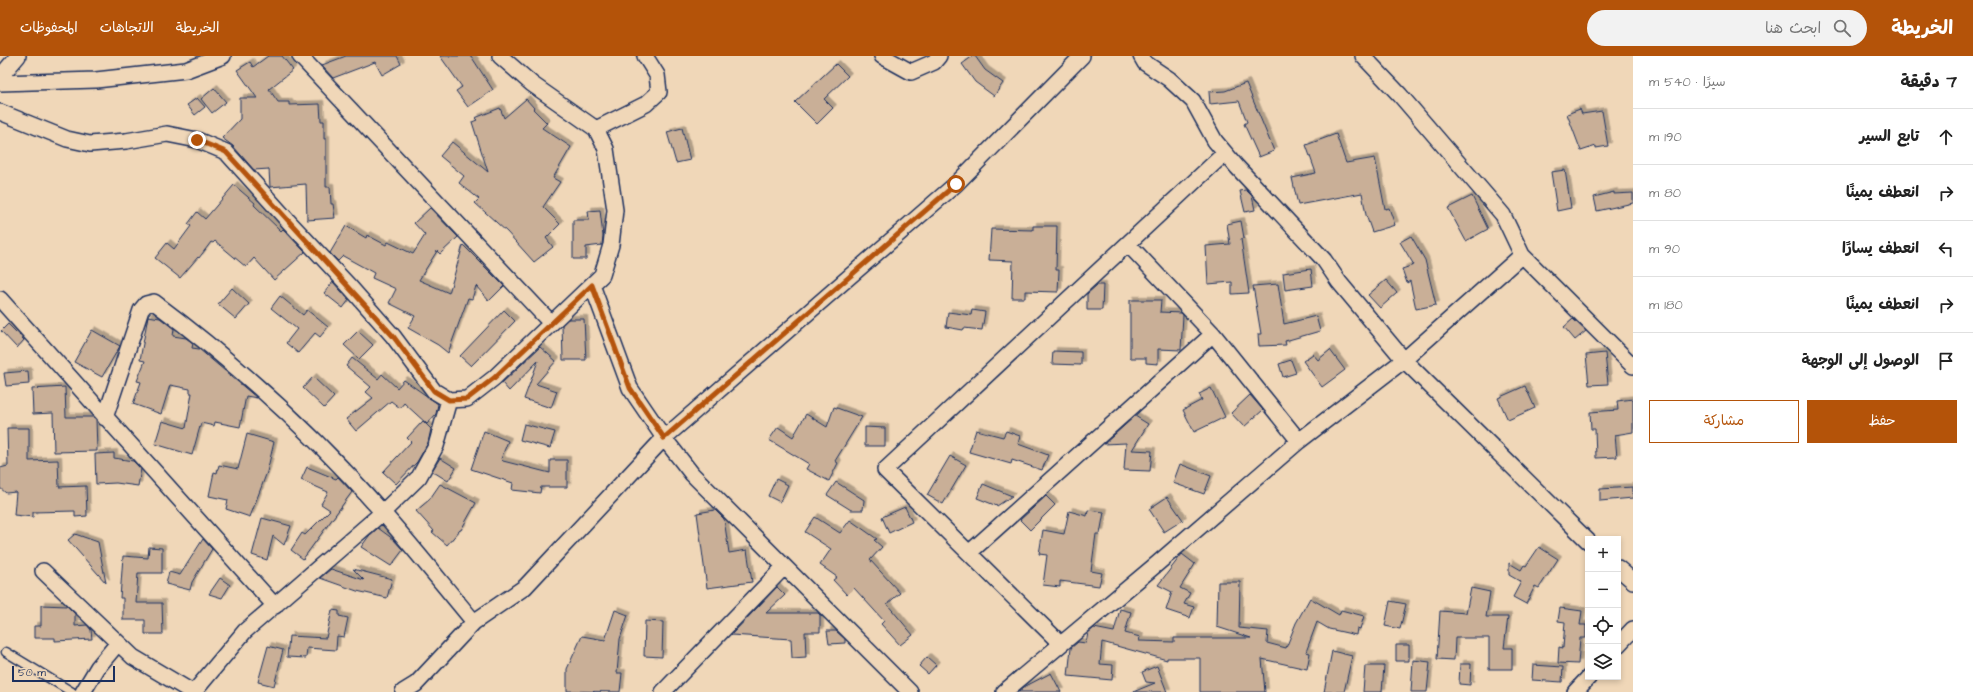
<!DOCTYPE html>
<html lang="ar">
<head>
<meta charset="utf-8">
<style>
	:root { --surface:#fff; --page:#f2f2f2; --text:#222; --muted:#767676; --line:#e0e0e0; --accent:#b45309 }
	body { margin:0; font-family:"Architects Daughter","Playpen Sans Arabic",sans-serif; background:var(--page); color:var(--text); direction:rtl }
	.controls { position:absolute; right:12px; bottom:12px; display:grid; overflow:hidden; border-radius:0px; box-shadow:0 2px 6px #0003 }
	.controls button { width:36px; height:36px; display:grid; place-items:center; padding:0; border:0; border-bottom:1px solid var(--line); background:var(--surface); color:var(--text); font:20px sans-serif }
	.scale { position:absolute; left:12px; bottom:10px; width:103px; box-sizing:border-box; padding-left:4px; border:2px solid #1b2f5e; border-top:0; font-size:11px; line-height:14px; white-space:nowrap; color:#1b2f5e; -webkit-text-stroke:3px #f0d7b8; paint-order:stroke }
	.stop { position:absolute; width:12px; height:12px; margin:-9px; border:3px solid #b45309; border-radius:50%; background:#fff }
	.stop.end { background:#b45309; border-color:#fff; box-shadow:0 1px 4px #0008 }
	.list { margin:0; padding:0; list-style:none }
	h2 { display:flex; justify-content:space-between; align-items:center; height:52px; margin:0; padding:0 16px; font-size:17px }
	h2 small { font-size:13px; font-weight:400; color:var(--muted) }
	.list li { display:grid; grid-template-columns:26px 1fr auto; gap:12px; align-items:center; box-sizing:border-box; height:56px; padding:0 16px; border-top:1px solid var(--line) }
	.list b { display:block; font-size:15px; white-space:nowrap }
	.list em { font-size:13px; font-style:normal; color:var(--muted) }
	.actions { display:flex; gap:8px; padding:12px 16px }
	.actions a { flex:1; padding:9px 0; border:1px solid var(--accent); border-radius:0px; text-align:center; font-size:14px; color:var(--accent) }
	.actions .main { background:var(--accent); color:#fff }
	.icon { flex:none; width:22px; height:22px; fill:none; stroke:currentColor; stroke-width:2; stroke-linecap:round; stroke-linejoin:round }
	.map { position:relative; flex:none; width:1633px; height:636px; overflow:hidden; direction:ltr }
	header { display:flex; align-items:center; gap:24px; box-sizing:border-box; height:56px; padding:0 20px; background:var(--accent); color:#fff }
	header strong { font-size:19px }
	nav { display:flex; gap:22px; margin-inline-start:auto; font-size:14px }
	.search { width:280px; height:36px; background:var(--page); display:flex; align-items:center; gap:10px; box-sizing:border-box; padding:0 14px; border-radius:22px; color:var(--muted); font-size:15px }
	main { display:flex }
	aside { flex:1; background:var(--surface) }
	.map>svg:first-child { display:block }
	.building { fill:#c9af97; stroke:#1b2f5e; filter:url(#shadow) }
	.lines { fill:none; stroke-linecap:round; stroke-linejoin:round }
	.lane-casing { stroke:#1b2f5e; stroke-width:11 }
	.street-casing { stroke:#1b2f5e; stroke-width:18 }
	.lane { stroke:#f0d7b8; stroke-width:8 }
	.street { stroke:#f0d7b8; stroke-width:15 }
	.route { stroke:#b45309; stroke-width:5 }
</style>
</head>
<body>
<header>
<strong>الخريطة</strong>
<div class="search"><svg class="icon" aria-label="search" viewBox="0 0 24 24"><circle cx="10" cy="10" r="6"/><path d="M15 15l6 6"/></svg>ابحث هنا</div>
<nav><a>الخريطة</a><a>الاتجاهات</a><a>المحفوظات</a></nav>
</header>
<main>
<aside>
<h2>7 دقيقة<small>سيرًا · 540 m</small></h2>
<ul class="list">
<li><svg class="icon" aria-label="ahead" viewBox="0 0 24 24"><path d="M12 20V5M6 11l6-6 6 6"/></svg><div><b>تابع السير</b></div><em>190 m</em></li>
<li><svg class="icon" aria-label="right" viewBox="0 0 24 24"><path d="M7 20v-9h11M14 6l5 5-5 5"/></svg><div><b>انعطف يمينًا</b></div><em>80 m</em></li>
<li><svg class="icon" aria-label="left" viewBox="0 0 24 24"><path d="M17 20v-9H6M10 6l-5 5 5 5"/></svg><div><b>انعطف يسارًا</b></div><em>90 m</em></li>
<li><svg class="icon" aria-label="right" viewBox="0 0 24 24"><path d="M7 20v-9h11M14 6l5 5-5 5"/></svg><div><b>انعطف يمينًا</b></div><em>180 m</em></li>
<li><svg class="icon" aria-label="arrive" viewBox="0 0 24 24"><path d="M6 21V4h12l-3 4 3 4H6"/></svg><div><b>الوصول إلى الوجهة</b></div></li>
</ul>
<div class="actions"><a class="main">حفظ</a><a>مشاركة</a></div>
</aside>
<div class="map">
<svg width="1633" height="636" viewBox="0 0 1633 636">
	<defs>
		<filter id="shadow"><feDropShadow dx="3.5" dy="-3.5" stdDeviation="0" flood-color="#0004"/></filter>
	</defs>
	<rect width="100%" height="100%" fill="#f0d7b8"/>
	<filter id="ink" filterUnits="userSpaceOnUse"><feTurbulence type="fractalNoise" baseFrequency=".025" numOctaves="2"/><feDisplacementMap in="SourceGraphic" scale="8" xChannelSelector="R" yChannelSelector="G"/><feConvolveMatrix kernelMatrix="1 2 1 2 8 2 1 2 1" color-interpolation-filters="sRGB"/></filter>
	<g filter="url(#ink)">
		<path class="building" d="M268,0H282L293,14L269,33L278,46H289V49L320,48L321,65H324V83H326V131H330L331,148H333L335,162L307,164L306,128L270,131L269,113L254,114L233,90L222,82L240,63V42H257L237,14L250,6L253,11Z
			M346,0H397L401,8L382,19L375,6L333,22L323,11L322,9Z
			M440,0H471L493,34L468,51L456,35L462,31Z
			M973,0H975L985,14L1003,27L994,40L975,26L962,8Z
			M836,8L848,20L824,43L833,52L817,68L795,46Z
			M1246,27L1274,95L1259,101L1244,68L1247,66L1239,45L1210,48L1209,36L1225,35Z
			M214,32L226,46L212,57L201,43Z
			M197,42L205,51L195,59L187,49Z
			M526,43L534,52L533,53L547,67L542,72L571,91L553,122L560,126L543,151L560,168L546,182L553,191L534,206L507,176L475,147L479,143L459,127L464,120L440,100L452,86L488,116L472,66L477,64L475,62L500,52L504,62Z
			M1580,53L1582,58L1602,55L1608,90L1596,92V90L1581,95L1567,58Z
			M682,72L690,104L676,107L667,76Z
			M1336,78L1346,107L1375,102L1385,153L1389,152L1395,169L1372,176L1366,159L1362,137L1298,149L1292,122L1316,117L1306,89Z
			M1565,114L1571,152L1557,155L1551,116Z
			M234,129L255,147L254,149L281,175L283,173L305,196L274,224L254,202L246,211L215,185L213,187L211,186L199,202L198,201L180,222L155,202L167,187L174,193L191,170L188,168L197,156L205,163Z
			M1246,134L1252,140L1255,154L1245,156L1240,135Z
			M1614,136V138L1633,137V147L1597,155L1594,141Z
			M1472,140L1488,173L1466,185L1448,152Z
			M430,152L458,181L440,198L437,195L419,224L449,237L463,189L504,230L489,245L476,230L472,243L468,242L448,297L438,289L408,272L415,260L389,247L396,233L372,222L374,217L343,200L338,205L330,197L346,170L366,182L367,179L386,189L388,186L413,198L425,179L414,167Z
			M600,154L603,180L602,189L586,191V203H573V164H589L588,155Z
			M1241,165L1244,182L1241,183L1249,237L1232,238V226L1208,228L1206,190L1230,188L1227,168Z
			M1033,170H1057L1056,214H1059L1058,236L1025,235V242H1012L1013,205L989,204L991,173L1033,174Z
			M1411,180L1425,204L1436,249L1416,253L1410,225L1407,227L1402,213L1414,209L1400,186Z
			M1311,213L1313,230L1285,234L1283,217Z
			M1386,224L1397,237L1380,252L1368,239Z
			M333,226L349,244L343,252L324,237Z
			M1278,228L1284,268L1316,260L1320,275L1285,285L1286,289L1259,290L1258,278H1261L1253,230Z
			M1097,229H1103L1102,254H1087V238Z
			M232,232L249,248L236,263L218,248Z
			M280,240L303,259L307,254L328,271L320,281L315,277L298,297L286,287L297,273L271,252Z
			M1130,244H1161L1160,256L1181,257L1183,259L1181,294L1158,293V308L1146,307V302H1130Z
			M504,254L515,265L471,310L460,300Z
			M972,254L985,256L982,274L964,272L963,274L946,271L948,256L971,259Z
			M148,260L160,262L174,273L173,280L186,282L193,287L192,292L199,293L257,342L246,340L240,371L215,366L214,370L201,367L192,399L155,388L162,365L186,372L192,337H190V333L170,329L161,358L133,348L141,326L137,325L145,305L140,304Z
			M568,263H584L586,304H563L562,269Z
			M1573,263L1586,275L1575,284L1564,271Z
			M8,268L24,284L17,292L1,275Z
			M92,274L120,290L102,321L74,306Z
			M358,275L373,289L359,303L344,289Z
			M540,291L556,305L536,328L557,335L551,352L524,343L538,305L509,335L502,327Z
			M1330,294L1345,314L1322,331L1303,305L1313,298L1318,304Z
			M1053,295L1081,296V309L1052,308Z
			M1605,297L1608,328L1589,329L1586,299Z
			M352,302L378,323L382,318L397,332L404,324L438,348L436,358L427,368L404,347L400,352L391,345L356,375L346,363L373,342L366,336L371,331L346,310Z
			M1291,304L1296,317L1283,321L1279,308Z
			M28,315L29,328L6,330L4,317Z
			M313,321L334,341L324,352L303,332Z
			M1525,330L1535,352L1508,364L1498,342Z
			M65,331L66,361H93L96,363L97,395L54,396L53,357L33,358L32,333Z
			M1211,332L1225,361L1194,376L1183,354L1202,344L1199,338Z
			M1250,339L1263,354L1244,371L1231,357Z
			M1633,343V376L1615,379L1617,401L1596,402L1595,373H1591L1590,356L1618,354L1617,345Z
			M834,351L862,361L835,405L838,407L829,425L806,413L809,408L769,384L778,371L793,381L806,358L827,371Z
			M1135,360L1148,368L1132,394L1152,395L1150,415L1124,414L1126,387L1104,388Z
			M423,365L431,373L428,387L417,406L396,428L383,416L411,386L407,382Z
			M524,368L555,376L550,392L520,384Z
			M865,371L885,372V390H865Z
			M7,372H29V405L58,404L59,431L86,430L87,460L75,461V455L33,456V461L14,459L16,436L6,437L0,432V412L8,410Z
			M976,374L1003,381L1006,375L1020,380L1018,388L1048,399L1042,414L1012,404L1011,408L969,396Z
			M484,375L508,385L501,403L503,405L550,417V404H567V431H541L540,437L512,434L513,427L471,413Z
			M247,378L274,386L267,416L250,461L226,453L228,444L209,440L214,416L217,417L219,409L238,413Z
			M114,397V402L133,405L141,413L138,430L116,427L96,428L95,398Z
			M950,400L966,409L943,448L927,439Z
			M440,402L456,412L448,425L432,415Z
			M1180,408L1211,420L1204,438L1173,427Z
			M307,411L336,423L338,421L352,436L303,503L291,494L302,477L305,479L330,454L321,448L328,436L301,424Z
			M776,423L788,429L780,446L768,440Z
			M836,426L864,444L863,454H851L827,439Z
			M440,428L476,447L461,474H460L447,489L432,476L434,475L416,455L429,444Z
			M983,428L1012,440L997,450L977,442Z
			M1633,431V442L1600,445V433Z
			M1046,440L1055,449L1030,474L1020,464Z
			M1167,441L1183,464L1164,476L1149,453Z
			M905,451L912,466L889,477L882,461Z
			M715,454L724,463L729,497L747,494L752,526L707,532L697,457Z
			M1088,454L1104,456L1100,478H1096L1091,515L1102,517L1099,530L1060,525V531L1043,529L1047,499L1039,498L1043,474L1064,478L1069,455L1087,460Z
			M815,461L840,477L850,464L877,483L874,484L882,491L870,504L900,537L887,548L913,579L900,589L881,568L884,565L854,532L847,539L833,524L837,521L820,509L831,493L805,476Z
			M262,462L291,470L284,489L273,480L267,504L252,499Z
			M378,472L393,483L403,494L391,510L361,491L369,480Z
			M75,478L98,486L106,527L68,484Z
			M203,483L212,493L192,526L190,534L166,528L169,516L180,519Z
			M149,491L162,492V517H138L136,547H162L163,578H145V564H123V542H120L123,500L148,502Z
			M1539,491L1558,503L1539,532L1535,530L1526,548L1513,541L1521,526L1509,519V507L1521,514L1524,509L1526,510Z
			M1182,498L1195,508L1180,532L1190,537L1184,548L1194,551L1190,562L1166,554L1172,536L1158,529Z
			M331,513L364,524L353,513L392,523L387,542L357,535L320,522Z
			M220,522L230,529L222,542L209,538Z
			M1218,526H1240L1239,572L1268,575L1267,587L1286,592L1296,567L1310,542L1339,559L1341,554L1364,560L1360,573L1357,572L1356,579L1329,573L1317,566L1306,596L1310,597L1307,613L1262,603L1265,636H1200V602H1167V604L1102,586L1100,608L1113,609L1112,624L1068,620L1071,592L1078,586L1086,587L1088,577L1094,572L1114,576L1120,553L1131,556L1125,577L1140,581L1139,585L1174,586V582H1251L1217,571Z
			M777,531L785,539L766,557H818L820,559V576H805L806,601L792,602L791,583L731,579Z
			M1471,532L1490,536L1486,561H1508L1504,592H1512V613H1489V582H1455L1454,604L1437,603L1440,555L1466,557Z
			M1390,545L1406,548L1400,573L1385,570Z
			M41,549L67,550L75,558V570L87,569L91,574L92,583L55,585V582H34V570H41Z
			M1560,552L1582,555L1580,569H1586V582H1580L1578,608L1558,607L1559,591L1563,592L1565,566L1558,565Z
			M332,554L339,555V560L348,562L344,581L337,580L336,594L307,592L306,602L287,601L289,580L326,582Z
			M615,554L628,559L620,583L617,617H622L620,636L567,635V613L582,580L605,584Z
			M645,565L663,566L662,601L644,600Z
			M827,575H836L845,583V587L829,588Z
			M1396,589H1409V605H1396Z
			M268,590L283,594L274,630L258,626Z
			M1332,595L1352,600L1344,636H1324Z
			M927,601L936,609L928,618L919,610Z
			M1413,604L1430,606L1427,636H1411Z
			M1460,608H1471L1470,629L1459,628Z
			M1533,609L1563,611L1562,626L1532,624Z
			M1157,610L1167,636H1133L1155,627L1146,626L1142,616Z
			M1365,610H1384L1382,636H1363Z
			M1051,617L1061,636H1018L1024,631Z"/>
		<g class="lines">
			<defs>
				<path id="lane" d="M6,596L72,636"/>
				<path id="street" d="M300,0L551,267
					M882,0L911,16L934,6L939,0
					M1141,0L1145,7L1169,23L1193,45L1215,85L1237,111L1324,204L1339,226L1404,304L1588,485
					M1363,0L1400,39L1503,159L1523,201
					M0,21L18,0
					M0,27L96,24L186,14L223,0
					M0,56L67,83L90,88L126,85L167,78L197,84L226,96L290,167L350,231L393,280L434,335L449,344L467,343L494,322L602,219L611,189L615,154L606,93L596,73L532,28L500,0
					M596,73L646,48L659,36L657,19L645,0
					M1128,188L1213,278
					M592,229L630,332L664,382L692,418L910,636
					M0,243L275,550
					M105,362L141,254L146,248L154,246C237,308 315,379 383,457C414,492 444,530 474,566
					M969,497L1213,278L1299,385
					M1618,512L1633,525
					M43,515L133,601L192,636
					M1061,588L885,414L1225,97
					M1618,589L1633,573
					M83,636L98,611L118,587
					M194,636L245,575L383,456L419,421L436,390L449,344
					M403,636L416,628L474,566L525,531L664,382L956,128L1082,0
					M663,636L784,511
					M1004,636L1158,507L1299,385L1404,304L1522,199L1633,310
					M1575,636L1589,621"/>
			</defs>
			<use href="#lane" class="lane-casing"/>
			<use href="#street" class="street-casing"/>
			<use href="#lane" class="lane"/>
			<use href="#street" class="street"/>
		</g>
	</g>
	<g class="lines" filter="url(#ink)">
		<path class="route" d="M197,84L226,96L393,280L434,335L449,344L467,343L494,322L592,229L630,332L664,382L956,128"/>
	</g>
</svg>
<div class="controls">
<button>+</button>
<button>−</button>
<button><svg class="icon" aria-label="locate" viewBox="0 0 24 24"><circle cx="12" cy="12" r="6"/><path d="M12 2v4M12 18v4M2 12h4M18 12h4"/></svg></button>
<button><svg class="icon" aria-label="layers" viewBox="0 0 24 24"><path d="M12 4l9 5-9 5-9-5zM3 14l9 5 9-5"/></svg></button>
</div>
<div class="scale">50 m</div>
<div class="stop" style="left:956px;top:128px"></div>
<div class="stop end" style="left:197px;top:84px"></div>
</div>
</main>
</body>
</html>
